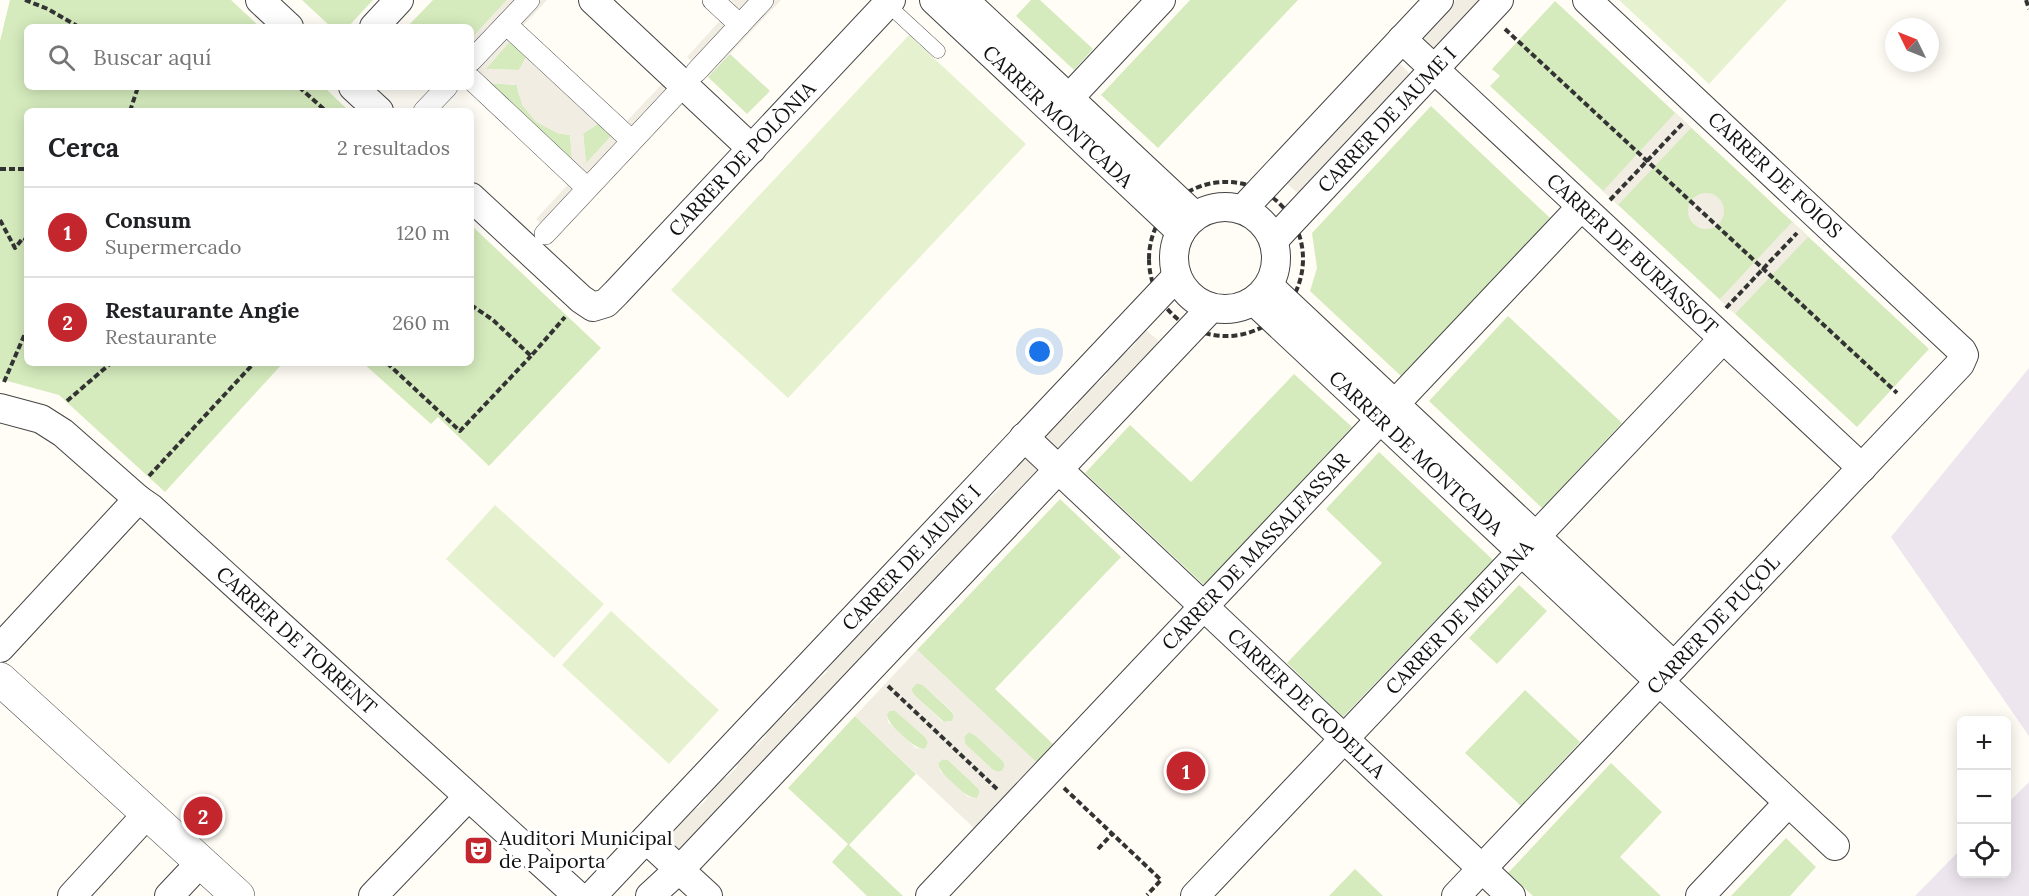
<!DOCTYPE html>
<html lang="es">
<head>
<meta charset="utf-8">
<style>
	:root { --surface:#fff; --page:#f2f2f2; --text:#202124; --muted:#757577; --line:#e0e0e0; --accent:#c4262e }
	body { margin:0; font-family:Lora,serif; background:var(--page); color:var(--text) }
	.controls { position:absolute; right:18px; bottom:18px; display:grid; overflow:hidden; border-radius:9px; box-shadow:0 3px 15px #0003 }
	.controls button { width:54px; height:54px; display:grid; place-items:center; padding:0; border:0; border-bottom:2px solid var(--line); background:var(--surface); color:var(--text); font:30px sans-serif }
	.compass { position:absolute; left:1885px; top:18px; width:54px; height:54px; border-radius:50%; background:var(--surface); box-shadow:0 3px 15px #0003; rotate:313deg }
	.you { position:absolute; left:1040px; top:352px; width:21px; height:21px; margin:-15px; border:4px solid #fff; border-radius:50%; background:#1a73e8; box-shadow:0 0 0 9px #1a73e833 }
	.badge { display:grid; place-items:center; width:39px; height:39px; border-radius:50%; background:var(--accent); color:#fff; font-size:20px; font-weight:700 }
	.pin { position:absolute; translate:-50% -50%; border:3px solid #fff; box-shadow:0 2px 6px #0006 }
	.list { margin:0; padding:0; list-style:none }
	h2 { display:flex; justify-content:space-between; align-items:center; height:78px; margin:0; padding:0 24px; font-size:26px }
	h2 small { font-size:20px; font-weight:400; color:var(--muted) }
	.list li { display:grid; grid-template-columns:39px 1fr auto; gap:18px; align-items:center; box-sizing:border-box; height:90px; padding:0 24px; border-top:2px solid var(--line) }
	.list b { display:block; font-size:22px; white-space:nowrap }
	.list p { margin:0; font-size:20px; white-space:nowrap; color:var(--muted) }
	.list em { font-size:20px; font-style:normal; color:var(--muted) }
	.icon { flex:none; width:33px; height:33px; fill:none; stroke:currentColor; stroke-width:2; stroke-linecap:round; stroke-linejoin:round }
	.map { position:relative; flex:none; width:2029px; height:896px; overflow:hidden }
	.search { position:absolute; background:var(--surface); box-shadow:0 3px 15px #0003; left:24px; top:24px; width:450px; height:66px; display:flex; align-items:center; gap:15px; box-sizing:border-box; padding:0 21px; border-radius:9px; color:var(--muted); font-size:22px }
	.panel { position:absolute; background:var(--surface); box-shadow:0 3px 15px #0003; left:24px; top:108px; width:450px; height:258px; border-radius:9px }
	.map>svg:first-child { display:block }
	.industrial { fill:#eee6ef }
	.green { fill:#d5ebbd }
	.pitch { fill:#e6f2cf }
	.plaza { fill:#f1ede2; fill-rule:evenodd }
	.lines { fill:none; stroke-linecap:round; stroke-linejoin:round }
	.service-casing { stroke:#444; stroke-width:15 }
	.pedestrian-casing { stroke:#444; stroke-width:22 }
	.minor-casing { stroke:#444; stroke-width:30 }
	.tertiary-casing { stroke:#444; stroke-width:34 }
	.path { stroke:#333; stroke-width:4; stroke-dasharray:6 3; stroke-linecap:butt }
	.service { stroke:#fff; stroke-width:14 }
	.pedestrian { stroke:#fff; stroke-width:21 }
	.minor { stroke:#fff; stroke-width:28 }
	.tertiary { stroke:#fff; stroke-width:33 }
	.labels { text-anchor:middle; stroke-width:6; stroke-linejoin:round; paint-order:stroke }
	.street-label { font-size:20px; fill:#111; stroke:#fff }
	.poi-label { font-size:20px; fill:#111; stroke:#fff; text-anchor:start }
</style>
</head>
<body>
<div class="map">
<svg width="2029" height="896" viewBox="0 0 2029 896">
	<rect width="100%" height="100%" fill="#fffdf5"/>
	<path class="industrial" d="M2029,368V736L1891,537Z
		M2029,782V896H1915L1961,849L1962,874H2006L2007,804Z"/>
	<path class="green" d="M10,0H231L260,27H27V87H324L349,111H27V363H283L165,492L59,395L0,379V41Z
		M302,0H373L348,27H331Z
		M433,0H507L471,39V27H407Z
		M1031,0H1040L1093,49L1074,70L1016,16Z
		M1190,0H1298L1158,148L1101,95Z
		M1555,1L1929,349L1857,427L1490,86L1500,76L1492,69Z
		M513,38L529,52L519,70L485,69Z
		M730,54L770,91L747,114L708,77Z
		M486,83L517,85L519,95L557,133L570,135L573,164Z
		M1431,106L1550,218L1402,377L1310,291L1317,268L1312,233Z
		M601,122L613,134L586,164L583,133Z
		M471,225L601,348L489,466L438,417L431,424L363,363H471Z
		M1508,316L1622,423L1542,508L1429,401Z
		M1294,374L1352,427L1204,585L1085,473L1130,425L1191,482Z
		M1379,452L1493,560L1343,717L1287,663L1382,563L1326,509Z
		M1060,499L1121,557L995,689L1053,744L1036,762L917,650Z
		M1519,585L1547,611L1497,664L1469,638Z
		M917,683L923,685L952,712L954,716L952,721L944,722L914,695L911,689Z
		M1525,690L1580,742L1521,806L1465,753Z
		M896,710L926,738L928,743L925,749C915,750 886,724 887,714L889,711Z
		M855,716L916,774L849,845L903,896H867L832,862L848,844L788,788Z
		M969,732L975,735L1003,761L1005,765L1002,771L998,772L993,770L965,744L964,736Z
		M943,759L948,760L978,788L980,792L977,798C966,799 938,773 938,763Z
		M1611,763L1662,812L1620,857L1661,896H1533L1508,873Z
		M1786,838L1816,867L1790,896H1731Z
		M1355,869L1383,896H1329Z"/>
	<path class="pitch" d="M1619,0H1787L1709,84Z
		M909,35L1026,144L788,398L671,290Z
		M495,505L604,604L554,658L446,559Z
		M611,611L719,710L669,764L562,665Z"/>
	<path class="plaza" d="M507,0H547L522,27L625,123L662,84L683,104L557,238L536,219L573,179L471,83V39ZM513,38L529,52L519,70L486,69ZM487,83L517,85L522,105L536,122L557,133L570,135L572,163ZM601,122L613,134L586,163L583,134Z
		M731,0H781L708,77L687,57L735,4Z
		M1456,0H1488L1471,9L1433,50L1419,38Z
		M1400,64L1411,75L1300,195L1285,182L1299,167H1303L1313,156V151L1329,134H1334L1343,124V119L1358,103H1362L1373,92L1372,88L1386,72L1391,73Z
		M1675,113L1691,128L1618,205L1603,191Z
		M1688 211a18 18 0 1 1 36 0a18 18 0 1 1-36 0Z
		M1792,222L1808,237L1735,314L1720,299Z
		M1145,329L1160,342L1059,454L1041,437L1063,415H1068L1077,406V401L1093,384L1098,383L1107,374L1106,370L1124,351H1128L1136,343V339Z
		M1021,453L1042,467L683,855L661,834L693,809L698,808L707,799L706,795L723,777H727L737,767L736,763L753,745H757L766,736V731L783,713H787L796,704L795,700L813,681H817L827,672L826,668L867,624H871L880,616L879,612L897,592L901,593L909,584V580L926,561H931L940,551L939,547L985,497L990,498L1000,488L999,484Z
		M917,650L1036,762L974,828L855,716ZM917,683L923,685L952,711L954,716L952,721L943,722L914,695L911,689ZM894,710L926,738L928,743L925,749L916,748L888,722L887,714L889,711ZM969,732L975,735L1003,761L1005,765L1002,771L998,772L993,770L965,744L964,737ZM943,759L948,760L978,788L980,792L977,798L968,797L940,771L938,763Z"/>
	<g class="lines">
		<defs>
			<path id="service" d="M887,4L938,51"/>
			<path id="pedestrian" d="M713,0L740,25
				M506,24L632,141
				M471,61L529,0
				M696,72L763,0
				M471,79L587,188
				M424,111L447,87
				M545,234L677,93"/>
			<g id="minor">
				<path d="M260,0L289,27"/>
				<path d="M593,0L752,149"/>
				<path id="s1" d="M934,0L1181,232"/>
				<path d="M964,0L1195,216"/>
				<path d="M374,27L399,0"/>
				<path id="s2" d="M1402,39L1862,468"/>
				<path d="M353,87L379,111"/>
				<path d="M1069,98L1161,0"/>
				<path id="s3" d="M471,197L581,299L593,307L606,303L616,293L891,0"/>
				<circle cx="1225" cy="258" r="51"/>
				<path d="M1243,209L1439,0"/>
				<path id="s4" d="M1274,240L1499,0"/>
				<path d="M1269,286L1674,666"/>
				<path id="s5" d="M1254,301L1835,846"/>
				<path id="s6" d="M0,408L41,419L63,433L138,499L151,508L578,896"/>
				<path id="s7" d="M1024,437L1511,896"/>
				<path d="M0,648L138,499"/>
				<path d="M646,839L708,896"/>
				<path d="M72,896L147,814"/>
				<path d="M169,896L201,862"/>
				<path d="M373,896L468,797"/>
				<path id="s8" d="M592,896L1177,276"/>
				<path d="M650,896L689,860L1211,308"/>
				<path id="s9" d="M930,896L1581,207"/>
				<path id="s10" d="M1195,896L1723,339"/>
				<path id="s11" d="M1456,896L1960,364L1964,355L1962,351L1587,0"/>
				<path d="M1700,896L1788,803"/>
			</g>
			<path id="tertiary" d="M0,679L238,896"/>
		</defs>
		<use href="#service" class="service-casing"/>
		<use href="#pedestrian" class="pedestrian-casing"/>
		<use href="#minor" class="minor-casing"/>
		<use href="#tertiary" class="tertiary-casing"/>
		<path class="path" d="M25,0L48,9L79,27
			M2026,0L2029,9
			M1505,29L1897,393
			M299,87L326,111
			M130,111L138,87
			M0,169H27
			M1149 259a77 77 0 1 1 154 0a77 77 0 1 1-154 0Z
			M1610,200L1683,123
			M0,220L15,248L23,238L27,240
			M471,305L493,320L531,356L565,317
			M1726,308L1797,233
			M387,363L460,431L531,356
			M4,382L27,329
			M67,401L111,363
			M149,476L254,363
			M888,686L998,790
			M1064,788L1161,880L1147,895
			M1098,849L1112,834"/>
		<use href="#service" class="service"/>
		<use href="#pedestrian" class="pedestrian"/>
		<use href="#minor" class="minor"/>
		<use href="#tertiary" class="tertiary"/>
	</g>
	<defs>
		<symbol id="theatre-square" viewBox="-11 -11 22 22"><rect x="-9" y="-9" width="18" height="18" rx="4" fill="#c4262e" stroke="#fff"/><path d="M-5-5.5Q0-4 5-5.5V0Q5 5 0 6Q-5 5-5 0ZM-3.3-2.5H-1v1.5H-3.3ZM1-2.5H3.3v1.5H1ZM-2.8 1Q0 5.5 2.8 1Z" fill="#fff"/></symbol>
	</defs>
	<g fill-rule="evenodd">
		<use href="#theatre-square" x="462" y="834" width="33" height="33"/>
	</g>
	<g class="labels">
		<g class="street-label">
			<text dy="7" stroke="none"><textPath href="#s1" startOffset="170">CARRER MONTCADA</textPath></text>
			<text dy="7" stroke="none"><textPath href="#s4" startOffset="165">CARRER DE JAUME I</textPath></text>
			<text dy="7" stroke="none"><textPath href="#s3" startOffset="376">CARRER DE POLÒNIA</textPath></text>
			<text transform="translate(1775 175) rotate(43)" y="7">CARRER DE FOIOS</text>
			<text dy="7" stroke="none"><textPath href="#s2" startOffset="315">CARRER DE BURJASSOT</textPath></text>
			<text dy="7" stroke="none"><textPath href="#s5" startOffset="222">CARRER DE MONTCADA</textPath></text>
			<text dy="7" stroke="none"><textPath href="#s9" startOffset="474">CARRER DE MASSALFASSAR</textPath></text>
			<text dy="7" stroke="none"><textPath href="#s8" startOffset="465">CARRER DE JAUME I</textPath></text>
			<text dy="7" stroke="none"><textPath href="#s10" startOffset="384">CARRER DE MELIANA</textPath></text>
			<text dy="7" stroke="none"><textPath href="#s11" startOffset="374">CARRER DE PUÇOL</textPath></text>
			<text dy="7" stroke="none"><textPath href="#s6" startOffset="381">CARRER DE TORRENT</textPath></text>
			<text dy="7" stroke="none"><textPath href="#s7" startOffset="388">CARRER DE GODELLA</textPath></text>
		</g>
		<g class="poi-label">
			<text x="499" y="845">Auditori Municipal<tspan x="499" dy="23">de Paiporta</tspan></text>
		</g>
	</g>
</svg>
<div class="controls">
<button>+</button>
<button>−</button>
<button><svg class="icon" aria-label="locate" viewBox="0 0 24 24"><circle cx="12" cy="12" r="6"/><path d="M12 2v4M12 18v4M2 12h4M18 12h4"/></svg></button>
</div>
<svg class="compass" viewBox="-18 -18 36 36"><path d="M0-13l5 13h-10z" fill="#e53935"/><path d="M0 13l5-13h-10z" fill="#757577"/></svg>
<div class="you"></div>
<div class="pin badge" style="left:1186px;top:771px">1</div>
<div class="pin badge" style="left:203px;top:816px">2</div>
<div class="search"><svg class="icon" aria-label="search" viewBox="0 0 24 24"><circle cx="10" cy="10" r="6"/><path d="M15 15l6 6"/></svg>Buscar aquí</div>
<section class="panel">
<h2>Cerca<small>2 resultados</small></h2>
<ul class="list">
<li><span class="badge">1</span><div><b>Consum</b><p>Supermercado</p></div><em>120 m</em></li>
<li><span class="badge">2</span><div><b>Restaurante Angie</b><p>Restaurante</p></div><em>260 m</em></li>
</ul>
</section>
</div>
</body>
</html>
